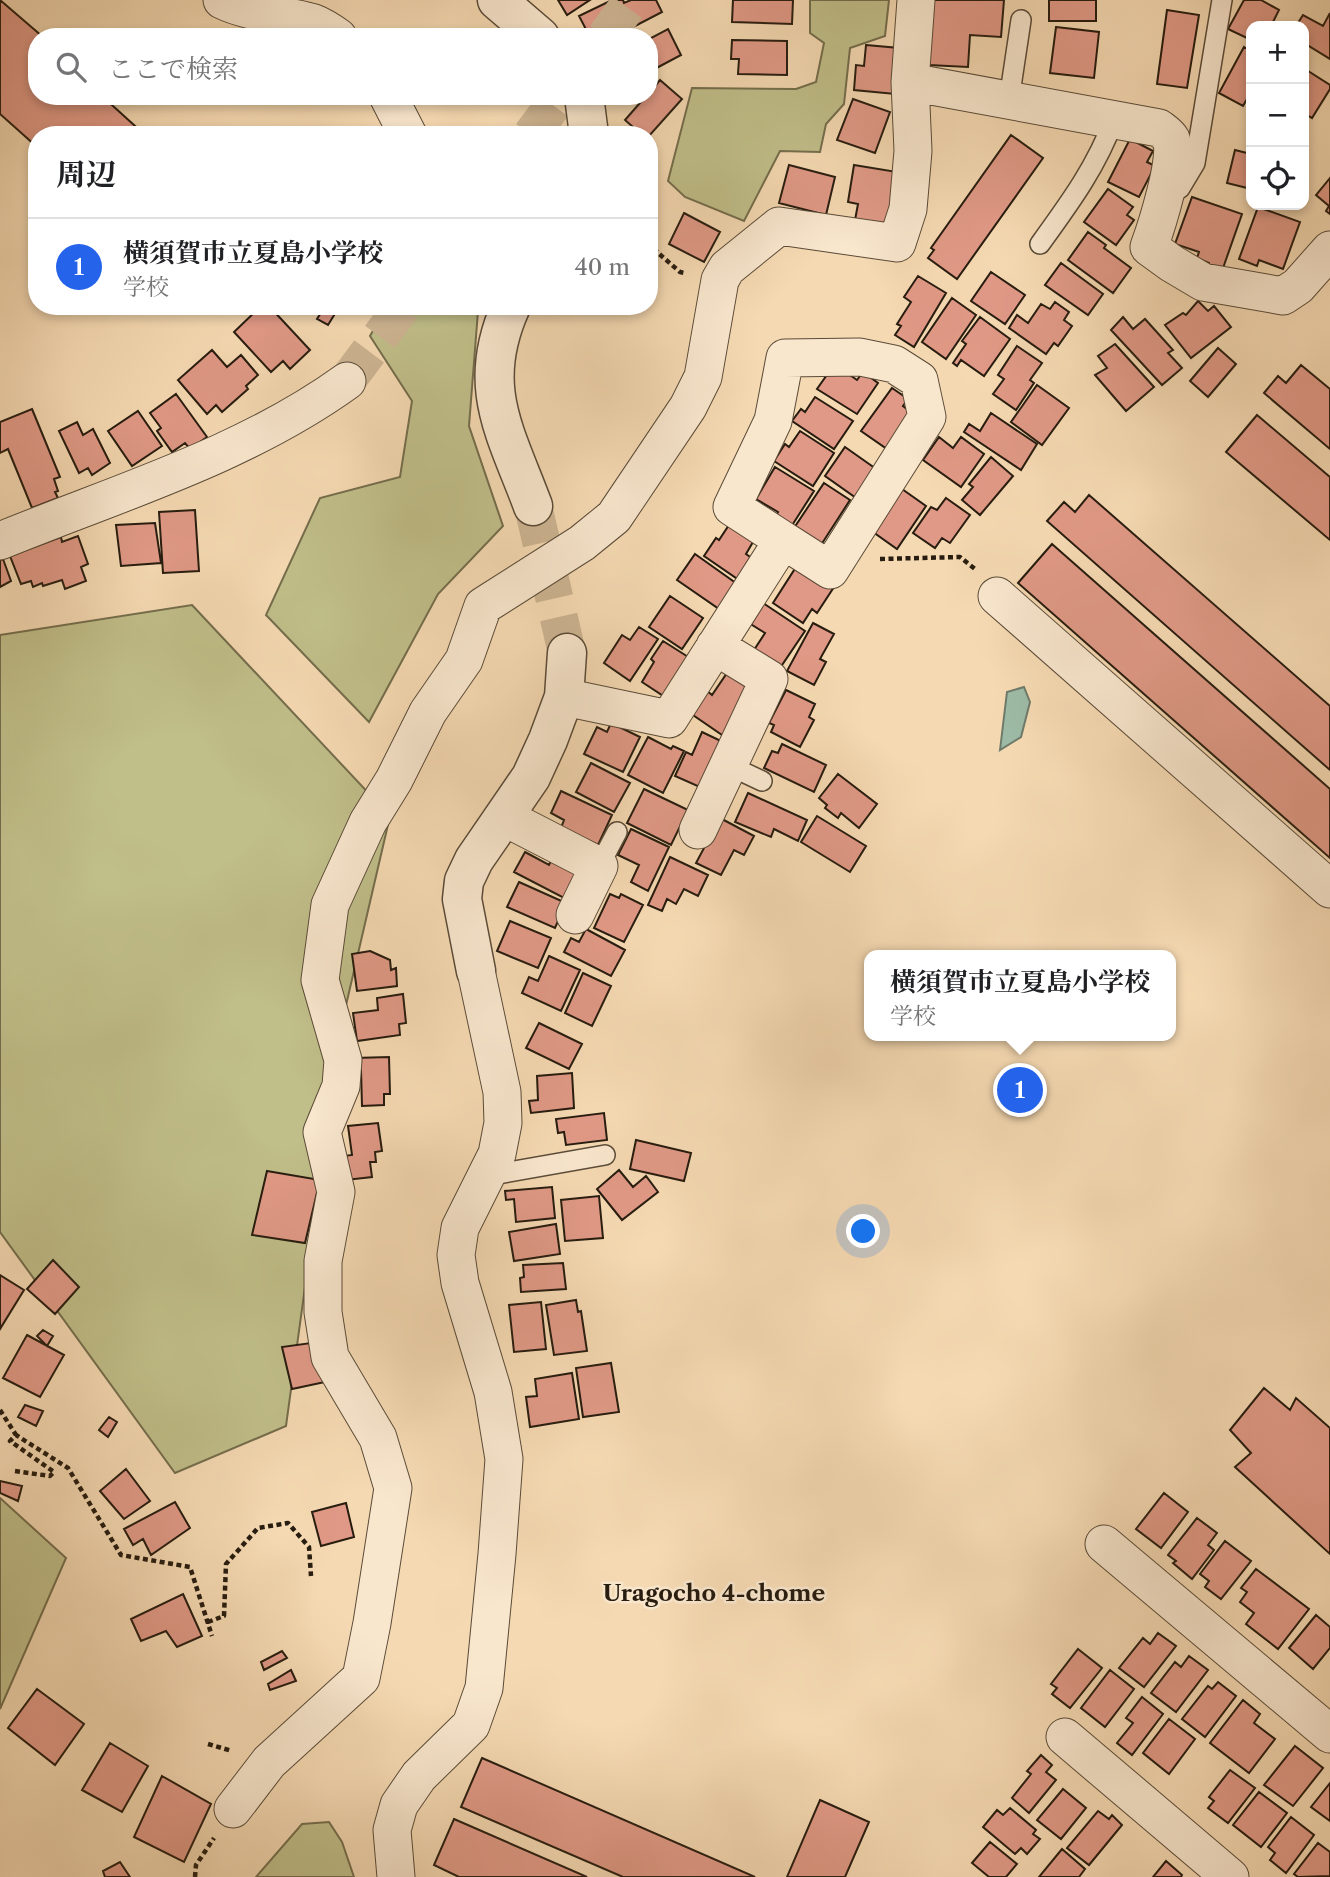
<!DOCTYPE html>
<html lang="ja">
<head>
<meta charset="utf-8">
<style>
	:root { --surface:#fff; --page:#f6f6f6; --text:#202124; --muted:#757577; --line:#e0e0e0; --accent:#2563eb }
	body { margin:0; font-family:"Libre Caslon Text","Noto Serif JP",serif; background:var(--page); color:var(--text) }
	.controls { position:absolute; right:21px; top:21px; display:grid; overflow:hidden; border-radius:14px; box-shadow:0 4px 10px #0003 }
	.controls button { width:63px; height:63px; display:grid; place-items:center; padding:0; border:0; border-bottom:2px solid var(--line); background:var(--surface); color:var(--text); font:35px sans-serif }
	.you { position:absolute; left:864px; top:1232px; width:24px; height:24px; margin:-18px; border:5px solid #fff; border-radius:50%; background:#1a73e8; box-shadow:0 0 0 10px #1a73e833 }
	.badge { display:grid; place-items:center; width:46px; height:46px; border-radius:50%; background:var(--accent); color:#fff; font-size:23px; font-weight:700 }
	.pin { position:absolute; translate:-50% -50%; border:4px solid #fff; box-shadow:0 2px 7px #0006 }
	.popup { position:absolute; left:864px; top:950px; width:312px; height:91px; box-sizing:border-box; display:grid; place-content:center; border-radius:14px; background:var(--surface); filter:drop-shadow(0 2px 5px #0005); font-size:23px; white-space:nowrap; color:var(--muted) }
	.popup b { font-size:26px; color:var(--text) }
	.popup::after { content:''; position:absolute; left:50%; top:100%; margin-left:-14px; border:14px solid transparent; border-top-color:var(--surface) }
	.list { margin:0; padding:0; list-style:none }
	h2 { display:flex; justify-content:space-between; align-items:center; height:91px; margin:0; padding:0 28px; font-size:30px }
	h2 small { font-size:23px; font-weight:400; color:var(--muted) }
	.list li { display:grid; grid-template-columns:46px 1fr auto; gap:21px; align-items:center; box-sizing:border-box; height:98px; padding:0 28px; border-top:2px solid var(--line) }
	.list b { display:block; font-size:26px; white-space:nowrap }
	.list p { margin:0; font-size:23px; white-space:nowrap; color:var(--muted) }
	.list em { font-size:23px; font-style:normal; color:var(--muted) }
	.icon { flex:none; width:38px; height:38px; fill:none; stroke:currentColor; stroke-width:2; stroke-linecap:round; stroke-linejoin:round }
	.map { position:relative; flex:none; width:1330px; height:1877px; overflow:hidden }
	.search { position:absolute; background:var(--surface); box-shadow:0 4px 10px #0003; left:28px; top:28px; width:630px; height:77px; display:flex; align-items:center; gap:18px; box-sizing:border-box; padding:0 24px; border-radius:28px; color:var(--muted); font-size:26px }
	.panel { position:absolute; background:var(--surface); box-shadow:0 4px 10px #0003; left:28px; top:126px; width:630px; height:189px; border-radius:28px }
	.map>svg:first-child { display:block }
	.green { fill:#c0be89; stroke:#746d4c; stroke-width:2 }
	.water { fill:#9dbba7; stroke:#6e7b6a; stroke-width:2 }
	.building { fill:#e09986; stroke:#271c0f; stroke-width:2 }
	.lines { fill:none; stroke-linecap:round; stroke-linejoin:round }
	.minor-tunnel { stroke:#ccb391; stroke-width:37; stroke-dasharray:37 18; stroke-linecap:butt }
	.tertiary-tunnel { stroke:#ccb391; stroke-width:38; stroke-dasharray:38 19; stroke-linecap:butt }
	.service-casing { stroke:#5a4b38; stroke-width:22 }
	.minor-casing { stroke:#5a4b38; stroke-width:39 }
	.tertiary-casing { stroke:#5a4b38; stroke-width:41 }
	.path { stroke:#271c0f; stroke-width:4.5; stroke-dasharray:5 3.5; stroke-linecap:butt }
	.service { stroke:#f8e6cd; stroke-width:19 }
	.minor { stroke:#f8e6cd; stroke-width:37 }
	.tertiary { stroke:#f8e6cd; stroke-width:38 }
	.labels { text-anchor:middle; stroke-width:5; stroke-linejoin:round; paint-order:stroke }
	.neighbourhood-label { font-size:23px; font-weight:bold; fill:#271c0f; stroke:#f8e6cd }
</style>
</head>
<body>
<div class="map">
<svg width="1330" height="1877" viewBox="0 0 1330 1877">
	<rect width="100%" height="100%" fill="#f5d9b2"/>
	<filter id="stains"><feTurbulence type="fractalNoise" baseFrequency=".00286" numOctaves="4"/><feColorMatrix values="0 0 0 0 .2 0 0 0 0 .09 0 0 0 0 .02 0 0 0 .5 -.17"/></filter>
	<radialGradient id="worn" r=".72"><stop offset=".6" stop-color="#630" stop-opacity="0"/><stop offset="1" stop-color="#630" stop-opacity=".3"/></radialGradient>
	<path class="green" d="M810,0H889L885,36L850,48L844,104L826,124L820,152L780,151L744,221L685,197L668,181L692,88L796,89L816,82L824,43L810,33Z
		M387,306H475L478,311L469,426L503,526L438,594L369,722L266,615L320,498L400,477L412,401L370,336Z
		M192,605L390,816L340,1031L286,1426L175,1473L0,1232V635Z
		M0,1498L66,1558L0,1709Z
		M329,1822L342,1842L354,1877H256L302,1824Z"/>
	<path class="water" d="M1024,687L1030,702L1021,737L1000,750L1007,692Z"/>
	<path class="building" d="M0,0L43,37H37V96H102L145,135H37V147L0,114Z
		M558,0H590L567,15Z
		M612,0H623L624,3L631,0H656L662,12L614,37H590L579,16Z
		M733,0H793L792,24L732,22Z
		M933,0H1004L1001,37L970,35L968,67L929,65Z
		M1049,0H1096V21H1049Z
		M1244,0H1261L1279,10L1271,26H1251V40L1228,29Z
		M1167,10L1199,15L1187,88L1157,84Z
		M1330,13V59L1304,43V26H1296L1303,15L1323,26Z
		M1056,27L1099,32L1094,78L1050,73Z
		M668,29L681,55L649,72V39Z
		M732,40L787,41V75L738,74L739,59H731Z
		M866,45L899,48L895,94L854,90L856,65L864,66Z
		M1244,47L1251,51V92L1243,106L1219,93Z
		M1305,69L1330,85V89L1312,118L1304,113Z
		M660,80L682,99L649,136L642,135L625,120L646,96H649V93Z
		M853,99L890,112L875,153L837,140Z
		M1011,135L1043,158L957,279L928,258L934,250L931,248Z
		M1130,139L1153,151L1147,162L1155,166L1139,197L1108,182Z
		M1235,150L1251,154V189L1227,183Z
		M789,165L835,177L826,215L779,203Z
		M854,165L897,172L888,225L855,220L858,204L848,202Z
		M1330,178V214L1326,211L1329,206L1316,195Z
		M1108,189L1133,207L1127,215L1134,220L1116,245L1084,222Z
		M1192,197L1242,214L1222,271L1208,267L1209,263L1197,258L1199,252L1175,244Z
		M1258,207L1300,222L1283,269L1259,260L1257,266L1239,259Z
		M684,213L720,232L704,262L669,244Z
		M1088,232L1106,245L1104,248L1131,268L1113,293L1068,260Z
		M1061,263L1103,294L1088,315L1045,285Z
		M991,272L1025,295L1005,324L971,301Z
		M918,276L946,293L914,347L895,335L901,326L897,324L911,302L904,297Z
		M952,298L976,315L946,359L922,342Z
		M1198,301L1208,311L1214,306L1231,327L1191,358L1165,325L1183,313L1186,315Z
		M1055,302L1069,312L1064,320L1072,326L1058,346L1054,343L1046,354L1009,328L1017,315L1028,323L1041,304L1050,309Z
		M261,306H269L310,350L290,369L283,361L271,372L234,332Z
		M314,306H343L339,313L336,312L328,325L317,319L322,311Z
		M980,317L1010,339L984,376L961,360L957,366L953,363L966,344L962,341Z
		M1123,317L1133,329L1145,319L1173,350L1168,353L1182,368L1162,385L1111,330Z
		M1115,344L1154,387L1126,411L1095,375L1107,368L1098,356Z
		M1017,346L1042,363L1030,380L1034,383L1016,410L993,394L1004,379L998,375Z
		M1218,348L1236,364L1208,397L1190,381Z
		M212,350L227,367L241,355L258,375L246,386L248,389L222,412L216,405L207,414L178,380Z
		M1301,365L1330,389V449L1264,393L1278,376L1286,383Z
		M844,371L857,380L863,372L878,383L857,414L817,389L829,372Z
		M1037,385L1069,408L1042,445L1011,422Z
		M892,388L908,399L903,406L912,413L887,449L861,431Z
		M176,394L207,437L190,449L185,443L172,452L157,431L161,428L150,413Z
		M815,397L853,421L834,449L792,421L801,409L805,412Z
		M32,409L60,477L54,479L58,491L55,492L58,498L32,508L8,449L0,453V422Z
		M138,411L162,446L132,466L108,431Z
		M991,413L1037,444L1021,470L964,432L969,424L980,431Z
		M1257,415L1330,477V540L1226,452Z
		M77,422L83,435L93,429L110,463L92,475L88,468L79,473L59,431Z
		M800,431L834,453L813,486L774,461L785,444L789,447Z
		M939,437L953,448L961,437L984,454L961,487L923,460Z
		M845,447L879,471L859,500L825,476Z
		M991,457L1013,476L980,515L962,500L973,487L969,484Z
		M775,467L814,491L791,527L775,517L778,512L756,499Z
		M824,483L850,500L821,545L794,528Z
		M902,489L926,506L897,549L873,532Z
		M1089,495L1330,706V770L1047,521L1064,502L1075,512Z
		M946,498L970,515L950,543L942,538L935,548L913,533L931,507L937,510Z
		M195,510L199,571L163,573L159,512Z
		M155,523L161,563L121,566L116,525Z
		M729,525L753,542L746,554L753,559L739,580L704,556L716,538L719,540Z
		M78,536L88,564L81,567L86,581L65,589L62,580L43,586L42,583L33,587L31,581L21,584L10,556L61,537L62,542Z
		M1052,544L1330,789V858L1018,583Z
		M695,554L740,586L722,611L677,580Z
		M3,559L11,581L0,587V560Z
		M798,564L834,587L817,613L812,609L803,623L773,603Z
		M670,596L703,618L682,649L649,627Z
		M763,603L805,631L780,668L754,650L765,633L749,623Z
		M813,623L834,634L820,659L826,662L814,685L787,671Z
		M639,627L658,639L630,681L604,663L622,635L630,640Z
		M663,641L693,660L668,699L642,682L654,662L651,659Z
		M727,673L749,689L725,737L690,713L706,690L712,695Z
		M786,690L815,704L809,717L814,720L800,747L771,732L774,725L769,723Z
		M611,723L640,737L623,772L584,754L597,727L607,732Z
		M702,732L723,742L702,788L675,776L686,752L692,755Z
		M648,737L671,749L673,746L684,751L663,793L628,775Z
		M782,744L826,765L814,792L764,768L772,751L778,753Z
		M591,763L630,783L614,812L576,792Z
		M838,774L877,804L859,828L841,813L838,818L825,808L827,805L819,798Z
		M644,789L688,810L671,845L627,823Z
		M561,791L612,815L598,845L561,828L564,820L551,813Z
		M748,793L807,820L798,841L774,829L771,837L735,822Z
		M817,816L866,846L850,872L801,842Z
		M720,818L754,836L744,855L734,850L721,875L696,863Z
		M631,829L669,847L648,891L631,882L639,865L618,855Z
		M525,852L549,865L553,857L579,870L564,898L514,872Z
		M670,857L708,875L698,896L684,889L676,904L667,899L662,911L648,905Z
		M519,882L566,903L555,928L507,907Z
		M610,894L619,898L621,894L643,905L624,942L594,928Z
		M510,921L551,938L538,968L497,951Z
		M586,929L625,950L611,976L564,952L571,938L579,942Z
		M370,951L390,960L391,970L396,968L397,986L357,991L352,954Z
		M549,956L580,970L561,1011L522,993L529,977L538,981Z
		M583,973L611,986L592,1026L565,1013Z
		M403,994L406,1023L399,1024L400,1035L357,1041L353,1013L378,1010L377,998Z
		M539,1023L582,1044L569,1069L526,1048Z
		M389,1057L390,1094H384V1105L362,1106L361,1070L354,1071V1058Z
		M572,1073L574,1108L531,1113L529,1101L538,1100L537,1076Z
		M604,1113L607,1140L566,1145L564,1132L558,1133L556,1119Z
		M378,1123L382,1151L375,1152L376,1162H370L372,1177L346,1180L344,1156L352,1155L348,1126Z
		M636,1140L691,1153L684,1181L630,1169Z
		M619,1170L633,1187L646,1176L658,1192L622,1220L597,1189Z
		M267,1171L320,1180L305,1243L252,1235Z
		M552,1187L555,1218L516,1222L514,1199L506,1200L505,1191Z
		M599,1196L603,1238L565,1241L561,1200Z
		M556,1224L560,1254L514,1261L509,1232Z
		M53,1260L79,1287L55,1314L27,1289Z
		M563,1263L566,1289L521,1292L520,1278L524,1277L523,1265Z
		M0,1275L24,1290L0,1329Z
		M576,1300L578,1312L581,1311L587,1351L554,1355L546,1305Z
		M541,1302L546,1349L514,1352L509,1305Z
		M43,1330L53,1336L47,1346L37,1336Z
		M27,1335L64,1355L40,1397L3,1378Z
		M318,1342L325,1382L292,1389L282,1347Z
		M611,1363L619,1412L583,1417L576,1368Z
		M572,1373L579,1419L530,1427L526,1397L537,1396L535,1379Z
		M1264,1388L1290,1410L1296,1398L1330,1428V1554L1235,1467L1251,1453L1230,1430Z
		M25,1405L43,1411L36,1426L18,1417Z
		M109,1417L117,1422L108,1437L99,1430Z
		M126,1469L150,1501L124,1519L100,1491Z
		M0,1481L22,1486L18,1501L0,1493Z
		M1164,1493L1188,1512L1161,1548L1136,1529Z
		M175,1502L190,1528L151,1555L143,1539L133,1545L124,1529Z
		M346,1503L354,1537L321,1546L312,1512Z
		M1197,1518L1217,1533L1208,1545L1214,1550L1192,1579L1173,1563L1176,1561L1168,1555Z
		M1225,1541L1251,1561L1221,1599L1205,1587L1209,1581L1200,1574Z
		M1256,1569L1309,1609L1278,1649L1246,1624L1254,1613L1240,1602L1247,1592L1241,1588Z
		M183,1594L202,1636L177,1647L166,1631L141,1641L131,1619Z
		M1316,1615L1330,1627V1648L1313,1669L1289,1648Z
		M1158,1633L1176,1646L1144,1687L1119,1668L1143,1638L1150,1644Z
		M1078,1649L1102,1668L1070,1708L1052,1694L1057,1688L1051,1684Z
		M282,1651L287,1658L264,1670L261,1662Z
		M1189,1656L1208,1670L1176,1712L1151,1693L1175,1662L1181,1667Z
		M291,1670L296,1681L270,1690L268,1684Z
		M1110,1670L1134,1689L1105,1727L1081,1708Z
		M1218,1682L1236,1696L1205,1737L1182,1719L1208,1686L1212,1689Z
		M37,1689L84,1724L55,1765L8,1728Z
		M1142,1697L1163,1714L1132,1755L1117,1743L1133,1723L1126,1718Z
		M1243,1700L1260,1714L1254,1723L1275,1739L1249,1773L1210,1743Z
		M1169,1719L1195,1739L1169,1774L1143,1753Z
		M110,1743L148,1766L122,1812L82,1790Z
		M1295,1746L1323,1768L1293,1806L1264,1785Z
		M1041,1755L1052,1765L1046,1772L1056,1780L1029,1813L1012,1798L1031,1774L1027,1771Z
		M482,1758L755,1877H623L461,1807Z
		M1230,1770L1255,1788L1228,1823L1208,1808L1214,1801L1209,1797Z
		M162,1776L211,1804L184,1862L134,1837Z
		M1330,1783V1821L1311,1807Z
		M1063,1789L1086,1808L1061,1839L1037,1820Z
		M1259,1792L1287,1813L1261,1847L1233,1825Z
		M820,1800L869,1822L845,1877H787Z
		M1010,1808L1036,1830L1033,1834L1040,1839L1027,1854L1021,1848L1015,1854L983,1827L997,1810L1003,1815Z
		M1098,1811L1109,1819L1112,1815L1122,1825L1089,1865L1067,1848Z
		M1291,1817L1314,1835L1286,1873L1270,1860L1275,1853L1268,1847Z
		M454,1819L587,1877H459L434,1865Z
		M990,1842L1017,1864L1006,1877H989L972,1863Z
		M1318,1843L1330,1852V1876L1298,1877L1294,1874Z
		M1062,1849L1085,1869L1079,1877H1039Z
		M1166,1861L1182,1875L1181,1877H1153Z
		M120,1862L130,1877H105L103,1871Z"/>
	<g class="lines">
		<path class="minor-tunnel" d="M605,37L632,0
			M531,135L560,96
			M347,381L403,306"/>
		<path class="tertiary-tunnel" d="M533,506L567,653"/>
		<defs>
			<path id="service" d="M1009,100L1021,20
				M1171,194L1180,188L1195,163L1222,0
				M1040,244C1069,204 1097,166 1114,119
				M728,765L762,781
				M599,866L617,832
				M486,1176L605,1155"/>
			<path id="minor" d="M222,0C251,14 284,14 314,23C322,26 331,32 338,37
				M910,82L1159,128C1163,131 1169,135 1171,139C1179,156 1156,228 1149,247L1171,263L1203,282L1283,296L1298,286L1330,250
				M388,96L408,135
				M0,541C117,493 243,456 347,381
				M997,596L1330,889
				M564,697L669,719L783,540L732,507L773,421L785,358L860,357L894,364L919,380L927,417L830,570L783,540
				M504,817L599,866L575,915
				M698,830L769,679L715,646
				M1104,1544L1330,1734
				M1065,1737L1230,1877
				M233,1809L269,1762L361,1678L372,1623L393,1488L378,1438L330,1357L323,1312V1261L336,1192L322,1132L341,1086L343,1060L320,980L330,905L368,822L394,780L428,712L464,660L483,606L582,543L614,517L688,407L703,377L720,280L727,268L779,226L897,243L908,209L913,151L910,82L916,0
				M396,1877L392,1830L399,1805L419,1776L471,1725L484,1688L497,1554L504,1459L493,1392L460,1283L456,1255L460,1228L497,1154L503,1123L502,1092L476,971"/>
			<path id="tertiary" d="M497,0L540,37
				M584,96L589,135
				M511,306C475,386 505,431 533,506
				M476,971L462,899L464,881L474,860L531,777L548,740L564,697L567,653"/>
		</defs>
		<use href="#service" class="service-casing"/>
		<use href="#minor" class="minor-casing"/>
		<use href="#tertiary" class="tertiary-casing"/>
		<path class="path" d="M649,241L657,252L680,272L685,273
			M880,559L960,557L975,569
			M0,1410L16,1435
			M15,1471L50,1476L54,1472L10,1441L16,1435L68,1468L121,1555L190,1567L212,1636
			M208,1622L224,1616L226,1564L258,1528L288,1523L309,1547L311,1576
			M208,1744L232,1751
			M195,1877L196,1865L214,1838"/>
		<use href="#service" class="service"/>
		<use href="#minor" class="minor"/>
		<use href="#tertiary" class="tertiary"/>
	</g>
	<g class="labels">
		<g class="neighbourhood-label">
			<text x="714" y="1601">Uragocho 4-chome</text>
		</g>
	</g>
	<rect width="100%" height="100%" filter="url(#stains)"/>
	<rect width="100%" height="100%" fill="url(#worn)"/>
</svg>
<div class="controls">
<button>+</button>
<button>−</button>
<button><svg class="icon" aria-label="locate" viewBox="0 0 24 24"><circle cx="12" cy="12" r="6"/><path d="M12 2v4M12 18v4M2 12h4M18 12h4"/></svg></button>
</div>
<div class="you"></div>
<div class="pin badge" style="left:1020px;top:1090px">1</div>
<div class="popup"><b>横須賀市立夏島小学校</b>学校</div>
<div class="search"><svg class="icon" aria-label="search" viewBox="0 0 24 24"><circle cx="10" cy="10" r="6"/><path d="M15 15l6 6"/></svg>ここで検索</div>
<section class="panel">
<h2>周辺<small></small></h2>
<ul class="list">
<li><span class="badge">1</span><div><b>横須賀市立夏島小学校</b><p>学校</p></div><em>40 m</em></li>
</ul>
</section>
</div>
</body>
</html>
